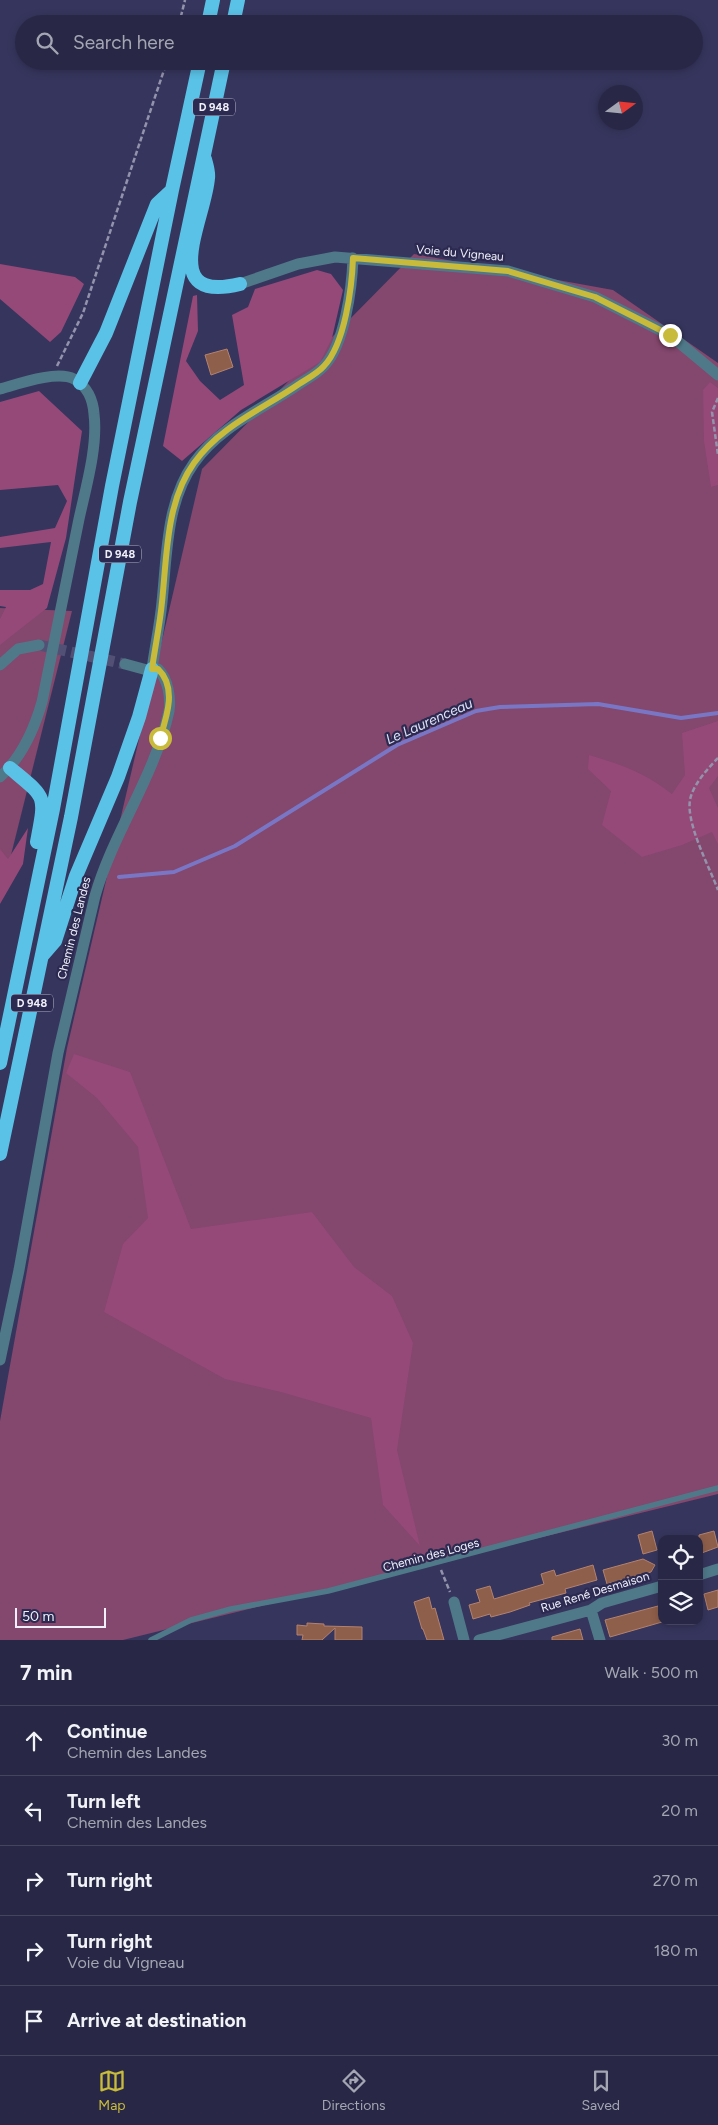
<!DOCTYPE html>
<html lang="en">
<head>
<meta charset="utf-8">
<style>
	:root { --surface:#282846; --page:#343451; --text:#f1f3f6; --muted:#a5a6b3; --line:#44445f; --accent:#c8bb3b }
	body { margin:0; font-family:Figtree,sans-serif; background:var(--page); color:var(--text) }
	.controls { position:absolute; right:15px; bottom:15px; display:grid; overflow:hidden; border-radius:10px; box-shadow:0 2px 8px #0003 }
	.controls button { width:45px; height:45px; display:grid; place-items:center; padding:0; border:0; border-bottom:1px solid var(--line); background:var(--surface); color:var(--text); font:25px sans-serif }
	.compass { position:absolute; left:598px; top:85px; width:45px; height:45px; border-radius:50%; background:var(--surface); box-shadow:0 2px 8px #0003; rotate:75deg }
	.scale { position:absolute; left:15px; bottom:12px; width:91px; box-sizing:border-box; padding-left:5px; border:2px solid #f0f0fb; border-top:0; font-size:14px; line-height:18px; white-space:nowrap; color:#f0f0fb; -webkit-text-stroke:4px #2c2a51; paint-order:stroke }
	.stop { position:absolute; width:15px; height:15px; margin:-11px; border:4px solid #c8bb3b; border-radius:50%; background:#fff }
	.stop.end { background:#c8bb3b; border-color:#fff; box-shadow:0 1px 5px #0008 }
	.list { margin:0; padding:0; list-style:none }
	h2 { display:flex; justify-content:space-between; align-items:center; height:65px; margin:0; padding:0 20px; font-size:21px }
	h2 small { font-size:16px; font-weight:400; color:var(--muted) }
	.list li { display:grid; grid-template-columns:32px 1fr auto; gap:15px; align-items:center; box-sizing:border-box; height:70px; padding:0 20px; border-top:1px solid var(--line) }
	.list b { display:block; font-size:19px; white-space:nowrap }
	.list p { margin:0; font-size:16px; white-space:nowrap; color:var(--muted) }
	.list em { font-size:16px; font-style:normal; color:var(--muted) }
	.icon { flex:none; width:28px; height:28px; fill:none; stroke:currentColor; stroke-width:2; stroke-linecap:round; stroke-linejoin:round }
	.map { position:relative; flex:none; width:718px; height:1640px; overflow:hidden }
	.search { position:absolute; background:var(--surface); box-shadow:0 2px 8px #0003; left:15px; right:15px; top:15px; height:55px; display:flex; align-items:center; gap:12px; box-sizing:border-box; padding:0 18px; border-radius:28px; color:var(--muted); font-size:19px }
	.sheet { height:415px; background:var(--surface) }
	nav { display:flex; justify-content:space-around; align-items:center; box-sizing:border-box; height:70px; border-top:1px solid var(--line); background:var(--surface); font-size:14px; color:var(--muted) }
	nav a { display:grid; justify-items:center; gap:2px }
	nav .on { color:var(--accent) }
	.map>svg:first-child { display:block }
	.green { fill:#84476d }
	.forest { fill:#944978 }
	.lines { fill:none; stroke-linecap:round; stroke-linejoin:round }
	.stream { stroke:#7977c5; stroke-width:4 }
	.building { fill:#8e5f4b; stroke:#b4826e }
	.minor-tunnel { stroke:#525175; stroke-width:11; stroke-dasharray:11 5.5; stroke-linecap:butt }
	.path { stroke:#9493ac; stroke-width:2.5; stroke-dasharray:5 2.5; stroke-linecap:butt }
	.service { stroke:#4f7989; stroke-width:5.5 }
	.minor { stroke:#4f7989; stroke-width:11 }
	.trunk { stroke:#5ac2e6; stroke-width:14 }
	.route { stroke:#c8bb3b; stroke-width:6 }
	.labels { text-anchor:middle; stroke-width:4.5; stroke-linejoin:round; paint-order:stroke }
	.shield { fill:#2c2a51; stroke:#b5b5c8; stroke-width:1 }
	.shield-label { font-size:11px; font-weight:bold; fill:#f0f0fb }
	.street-label { font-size:12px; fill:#f0f0fb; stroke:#2c2a51 }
	.water-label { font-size:14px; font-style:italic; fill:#e0e1f6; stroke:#2c2a51 }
</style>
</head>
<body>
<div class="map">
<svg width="718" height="1640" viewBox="0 0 718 1640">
	<rect width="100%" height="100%" fill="#36355d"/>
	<path class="green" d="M414,254L613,290L718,363V1494L123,1640H0V1421L67,1048L202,469Z
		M0,608L72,611L0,899Z"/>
	<path class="forest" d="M0,264L75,277L84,284L61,332L50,342L0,299Z
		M317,270L331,274L343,290L332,338L320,362L241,410L182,461L163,446L193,296L197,295L198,331L186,361L200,381L220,400L244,385L232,315L248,307L255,289Z
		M710,382L718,388V485L711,487L704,441L703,390Z
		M39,391L82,431L66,538L47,608L0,645V619L6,607L0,606V590H30L43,584L51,542L0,548V537L55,528L67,501L58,485L0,490V402Z
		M718,721V776L709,788L718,808V844L712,832L682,845L642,857L602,825L611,791L588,769L589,755C622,765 644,772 672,794L685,775L682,733Z
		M28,828L23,864L0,904V849L8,859Z
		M74,1054L130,1072L191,1229L312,1212L354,1267L392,1296L413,1343L397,1450L420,1546L383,1505L371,1418L281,1392L225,1379L104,1312L123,1244L148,1218L138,1147L97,1098L66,1073Z"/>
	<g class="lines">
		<path class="stream" d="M119,877L174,872L235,846L397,745L476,711L500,707L598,704L681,718L718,713"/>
	</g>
	<path class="building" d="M227,349L233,367L211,375L205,355Z
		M652,1531L657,1550L643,1554L638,1535Z
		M714,1531L718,1547L699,1554V1535Z
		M643,1559L655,1565L651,1572L607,1584L603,1570Z
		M593,1565L597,1580L565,1589L566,1593L529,1603L530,1605L510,1612L491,1617L490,1614L473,1619L469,1605L480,1602L476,1590L490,1586L494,1599L544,1584L541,1574L554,1570L556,1576Z
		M718,1590V1607L708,1610L704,1594Z
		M429,1597L432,1609L435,1608L444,1640H427L423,1629H422L414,1602Z
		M658,1606L662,1622L610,1637L605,1620Z
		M307,1623L324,1624V1626L362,1627V1640H335V1628L322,1640H302L303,1635H297V1625L307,1626Z
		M580,1629L583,1640H552V1637Z"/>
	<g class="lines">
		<path class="minor-tunnel" d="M39,645L125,664"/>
		<path class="path" d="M179,24L185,0
			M57,366L83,313L167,61
			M718,398L712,412L718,455
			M718,758C708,768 695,783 691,796C683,819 710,868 718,890
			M441,1570L450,1592"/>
		<path class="service" d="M151,1640L191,1620L231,1609L328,1591L718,1488"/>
		<path class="minor" d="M240,284L298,264L335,257L508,271L595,297L670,335L718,375
			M0,389C18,384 57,370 74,379C87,386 93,400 94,414C98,446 86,487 79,519C67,580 54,641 42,702C34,730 22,757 0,777
			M0,665L18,649L39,645
			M152,669C155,647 160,624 162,602C167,555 166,502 194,463C220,426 263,409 299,384C307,379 318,373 324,366C345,344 352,287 353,258
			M0,1360L19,1270L58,1053L95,896C113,833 155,776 169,711C171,698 168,679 158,669L147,670L125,664
			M699,1575L718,1569
			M454,1602L464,1640
			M591,1610L600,1640
			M479,1640L591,1610L602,1603L662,1586"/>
		<path class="trunk" d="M208,24L213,0
			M233,24L238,0
			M205,159C206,164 209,172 208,178C205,219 156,304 240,284
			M80,383L106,333L157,204L172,190
			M10,768C47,799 46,794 37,842
			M42,956L55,941L76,876L118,777L139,717L152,669
			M0,1063L53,809L112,486L172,190L200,61
			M0,1154L71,817L130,502L224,61"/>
	</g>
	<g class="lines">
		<path class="route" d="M160,738C167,716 177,687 158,669H152C155,647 160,624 162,602C167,555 166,502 194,463C220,426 263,409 299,384C307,379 318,373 324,366C345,344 352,287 353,258L508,271L595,297L670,335"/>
	</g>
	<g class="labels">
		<g class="shield">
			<rect x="193" y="98.5" width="42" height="17" rx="4"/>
			<rect x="99" y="545.5" width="42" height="17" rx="4"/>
			<rect x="11" y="994.5" width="42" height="17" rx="4"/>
		</g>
		<g class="shield-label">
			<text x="214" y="111">D 948</text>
			<text x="120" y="558">D 948</text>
			<text x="32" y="1007">D 948</text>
		</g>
		<g class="street-label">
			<text transform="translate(460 253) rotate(5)" y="4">Voie du Vigneau</text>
			<text transform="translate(74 928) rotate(-76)" y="4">Chemin des Landes</text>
			<text transform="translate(431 1555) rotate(-15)" y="4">Chemin des Loges</text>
			<text transform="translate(595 1592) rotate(-17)" y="4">Rue René Desmaison</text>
		</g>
		<g class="water-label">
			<text transform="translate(429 721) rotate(-24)" y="5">Le Laurenceau</text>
		</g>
	</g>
</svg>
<div class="controls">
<button><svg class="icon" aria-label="locate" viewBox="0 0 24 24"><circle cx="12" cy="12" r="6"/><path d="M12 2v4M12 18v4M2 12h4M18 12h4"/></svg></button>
<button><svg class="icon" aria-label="layers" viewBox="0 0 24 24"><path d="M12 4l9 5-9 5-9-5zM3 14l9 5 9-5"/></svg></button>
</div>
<svg class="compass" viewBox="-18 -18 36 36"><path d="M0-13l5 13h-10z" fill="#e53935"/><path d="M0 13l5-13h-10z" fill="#a5a6b3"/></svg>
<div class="scale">50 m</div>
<div class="stop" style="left:160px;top:738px"></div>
<div class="stop end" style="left:670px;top:335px"></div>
<div class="search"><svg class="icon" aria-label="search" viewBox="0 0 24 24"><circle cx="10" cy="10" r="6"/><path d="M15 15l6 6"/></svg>Search here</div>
</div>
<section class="sheet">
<h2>7 min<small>Walk · 500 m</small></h2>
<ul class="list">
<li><svg class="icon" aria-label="ahead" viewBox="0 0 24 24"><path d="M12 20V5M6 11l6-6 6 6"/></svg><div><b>Continue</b><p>Chemin des Landes</p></div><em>30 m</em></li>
<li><svg class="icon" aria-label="left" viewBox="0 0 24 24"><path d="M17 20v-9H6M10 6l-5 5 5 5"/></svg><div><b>Turn left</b><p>Chemin des Landes</p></div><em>20 m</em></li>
<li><svg class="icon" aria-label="right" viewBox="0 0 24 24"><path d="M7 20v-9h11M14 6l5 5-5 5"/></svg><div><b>Turn right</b></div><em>270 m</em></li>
<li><svg class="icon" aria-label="right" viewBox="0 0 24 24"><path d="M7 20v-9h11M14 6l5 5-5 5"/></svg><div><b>Turn right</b><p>Voie du Vigneau</p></div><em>180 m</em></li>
<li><svg class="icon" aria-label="arrive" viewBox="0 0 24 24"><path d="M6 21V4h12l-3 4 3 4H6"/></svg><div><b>Arrive at destination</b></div></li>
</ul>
</section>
<nav>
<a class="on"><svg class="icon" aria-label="map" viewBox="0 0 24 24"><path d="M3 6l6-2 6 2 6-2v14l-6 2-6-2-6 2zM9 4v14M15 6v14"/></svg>Map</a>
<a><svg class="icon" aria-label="directions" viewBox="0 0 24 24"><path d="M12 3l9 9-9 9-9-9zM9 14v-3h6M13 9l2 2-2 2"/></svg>Directions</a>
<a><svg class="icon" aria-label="saved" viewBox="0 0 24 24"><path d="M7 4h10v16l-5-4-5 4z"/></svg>Saved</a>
</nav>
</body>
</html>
